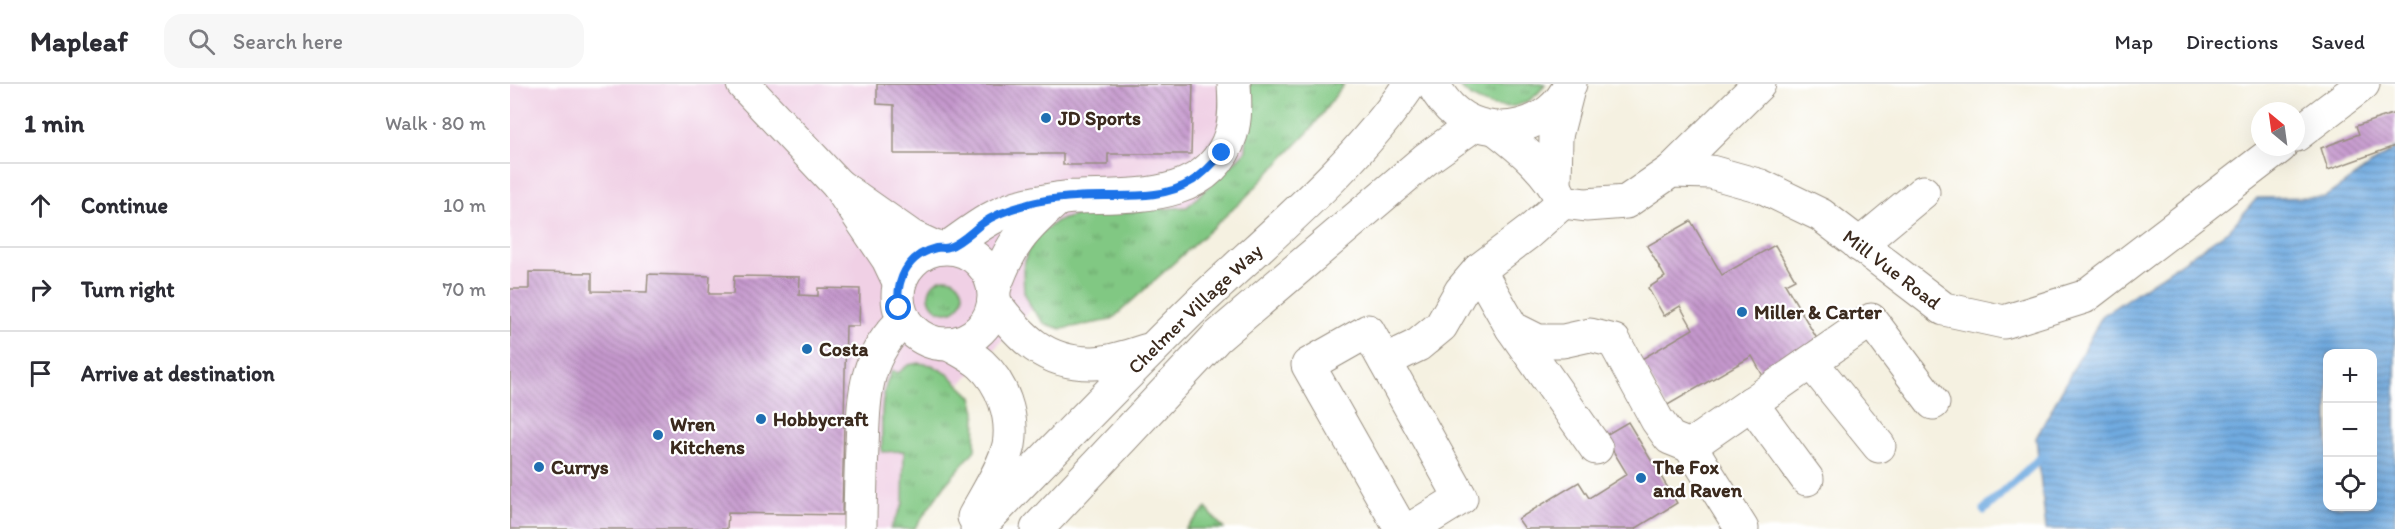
<!DOCTYPE html>
<html lang="en">
<head>
<meta charset="utf-8">
<style>
	:root { --surface:#fff; --page:#f7f7f7; --text:#2b2b33; --muted:#7c7c81; --line:#e1e1e2 }
	body { margin:0; font-family:Itim,sans-serif; background:var(--page); color:var(--text) }
	.controls { position:absolute; right:18px; bottom:18px; display:grid; overflow:hidden; border-radius:12px; box-shadow:0 6px 24px #0002 }
	.controls button { width:54px; height:54px; display:grid; place-items:center; padding:0; border:0; border-bottom:2px solid var(--line); background:var(--surface); color:var(--text); font:30px sans-serif }
	.compass { position:absolute; left:1741px; top:18px; width:54px; height:54px; border-radius:50%; background:var(--surface); box-shadow:0 6px 24px #0002; rotate:331deg }
	.stop { position:absolute; width:18px; height:18px; margin:-14px; border:4px solid #1a73e8; border-radius:50%; background:#fff }
	.stop.end { background:#1a73e8; border-color:#fff; box-shadow:0 2px 6px #0008 }
	.list { margin:0; padding:0; list-style:none }
	h2 { display:flex; justify-content:space-between; align-items:center; height:78px; margin:0; padding:0 24px; font-size:26px }
	h2 small { font-size:20px; font-weight:400; color:var(--muted) }
	.list li { display:grid; grid-template-columns:39px 1fr auto; gap:18px; align-items:center; box-sizing:border-box; height:84px; padding:0 24px; border-top:2px solid var(--line) }
	.list b { display:block; font-size:22px; white-space:nowrap }
	.list em { font-size:20px; font-style:normal; color:var(--muted) }
	.icon { flex:none; width:33px; height:33px; fill:none; stroke:currentColor; stroke-width:2; stroke-linecap:round; stroke-linejoin:round }
	.map { position:relative; flex:none; width:1885px; height:445px; overflow:hidden }
	header { display:flex; align-items:center; gap:36px; box-sizing:border-box; height:84px; padding:0 30px; background:var(--surface); border-bottom:2px solid var(--line) }
	header strong { font-size:28px }
	nav { display:flex; gap:33px; margin-inline-start:auto; font-size:21px }
	.search { width:420px; height:54px; background:var(--page); display:flex; align-items:center; gap:15px; box-sizing:border-box; padding:0 21px; border-radius:18px; color:var(--muted); font-size:22px }
	main { display:flex }
	aside { flex:1; background:var(--surface) }
	.map>svg:first-child { display:block }
	.built { fill:#f0d0e5 }
	.grass { fill:url(#grass-tufts); stroke:#5e7950; stroke-width:1.5 }
	.water { fill:url(#water-rules); stroke:#566a7f; stroke-width:1.5; fill-rule:evenodd }
	.lines { fill:none; stroke-linecap:round; stroke-linejoin:round }
	.stream { stroke:#70aae0; stroke-width:9 }
	.building { fill:url(#building-back-hatch) }
	.minor-casing { stroke:#988e80; stroke-width:35 }
	.minor { stroke:#fff; stroke-width:33 }
	.route { stroke:#1a73e8; stroke-width:8 }
	.poi-dot { fill:#1f6fb2; stroke:#fff; stroke-width:2 }
	.labels { text-anchor:middle; stroke-width:4.5; stroke-linejoin:round; paint-order:stroke }
	.poi-label { font-size:20px; font-weight:bold; fill:#3b2a1e; stroke:#fff; text-anchor:start }
	.street-label { font-size:20px; fill:#3b2a1e; stroke:#fff }
</style>
</head>
<body>
<header>
<strong>Mapleaf</strong>
<div class="search"><svg class="icon" aria-label="search" viewBox="0 0 24 24"><circle cx="10" cy="10" r="6"/><path d="M15 15l6 6"/></svg>Search here</div>
<nav><a>Map</a><a>Directions</a><a>Saved</a></nav>
</header>
<main>
<aside>
<h2>1 min<small>Walk · 80 m</small></h2>
<ul class="list">
<li><svg class="icon" aria-label="ahead" viewBox="0 0 24 24"><path d="M12 20V5M6 11l6-6 6 6"/></svg><div><b>Continue</b></div><em>10 m</em></li>
<li><svg class="icon" aria-label="right" viewBox="0 0 24 24"><path d="M7 20v-9h11M14 6l5 5-5 5"/></svg><div><b>Turn right</b></div><em>70 m</em></li>
<li><svg class="icon" aria-label="arrive" viewBox="0 0 24 24"><path d="M6 21V4h12l-3 4 3 4H6"/></svg><div><b>Arrive at destination</b></div></li>
</ul>
</aside>
<div class="map">
<svg width="1885" height="445" viewBox="0 0 1885 445">
	<defs>
		<pattern id="grass-tufts" width="24" height="20" patternUnits="userSpaceOnUse" patternTransform="scale(1.5)"><rect width="24" height="20" fill="#81c883"/><path d="M3 7l-1-3M5 7V3M7 7l1-3M15 17l-1-3M17 17v-4M19 17l1-3" fill="none" stroke="#6ba36b"/></pattern>
		<pattern id="water-rules" width="6" height="5" patternUnits="userSpaceOnUse" patternTransform="scale(1.5)"><rect width="6" height="5" fill="#70aae0"/><path d="M0 2.5h6" fill="none" stroke="#5d8bb5"/></pattern>
		<pattern id="building-back-hatch" width="6" height="6" patternUnits="userSpaceOnUse" patternTransform="scale(1.5)"><rect width="6" height="6" fill="#c598cd"/><path d="M-1 5l2 2M0 0l6 6M5-1l2 2" fill="none" stroke="#a17ca6"/></pattern>
	</defs>
	<rect width="100%" height="100%" fill="#fff"/>
	<filter id="ink" filterUnits="userSpaceOnUse"><feTurbulence type="fractalNoise" baseFrequency=".0167" numOctaves="2"/><feDisplacementMap in="SourceGraphic" scale="12" xChannelSelector="R" yChannelSelector="G"/><feConvolveMatrix kernelMatrix="1 2 1 2 8 2 1 2 1" color-interpolation-filters="sRGB"/></filter>
	<filter id="wash" filterUnits="userSpaceOnUse"><feTurbulence type="fractalNoise" baseFrequency=".008" numOctaves="4" result="noise"/><feDisplacementMap in="SourceGraphic" scale="24" xChannelSelector="R" yChannelSelector="G"/><feGaussianBlur stdDeviation="1.35" result="paint"/><feColorMatrix in="noise" values="0 0 0 0 0 0 0 0 0 0 0 0 0 0 0 0 0 1.4 0 .05"/><feComposite in="paint" operator="in"/></filter>
	<g filter="url(#wash)">
		<rect width="100%" height="100%" fill="#f5f1e1"/>
		<path class="built" d="M0,0H739L736,67L677,123L567,131L514,208L522,225L451,300L438,290L388,289L383,286L375,301L372,320V368L394,366L393,420L380,445H0Z"/>
		<path class="grass" d="M739,0H834L801,45L735,114L601,236L552,245L535,240L522,225L514,208L513,186L517,168L529,150L547,137L567,131L677,123L736,67Z
			M947,0H1035C1014,34 970,27 947,0Z
			M419 211a17 17 0 1 1 34 0a17 17 0 1 1-34 0Z
			M409,279L422,281L438,290L462,313L466,327L465,366L435,401L404,445H380L393,420L394,367L372,368C372,339 369,312 382,286L388,289L398,281Z
			M696,424L714,445H675Z"/>
		<path class="water" d="M1885,64V445H1536L1526,354L1592,232L1719,146L1747,114L1815,113ZM1818,270H1862V422H1818Z"/>
		<g class="lines">
			<path class="stream" d="M1474,426L1536,369"/>
		</g>
		<g id="blocks">
			<path class="building" d="M367,0H683L681,70H598V81H553V70H384V21L367,20Z
				M1885,29V62L1818,86L1811,64L1849,50L1846,42Z
				M1181,137L1212,191L1265,161L1285,195L1275,200L1310,260L1253,292L1242,272L1156,322L1130,276L1183,245L1170,222L1154,232L1138,204L1155,193L1137,162Z
				M19,188L82,189V207L137,208L138,190L200,192L199,210H223L224,192L290,193L289,211L308,212V204L350,205L349,242H336L332,431L218,429L217,445H0V205H19Z
				M1118,338L1167,419L1125,445H1015L1008,435L1069,398L1079,414L1117,390L1094,352Z"/>
		</g>
	</g>
	<g filter="url(#ink)">
		<use href="#blocks" fill-opacity="0" stroke="#988e80" stroke-width="1.5"/>
		<g class="lines">
			<defs>
				<g id="minor">
					<path d="M233,0L328,101"/>
					<path d="M923,0C929,11 936,21 946,29C983,58 1043,43 1060,0"/>
					<path id="s1" d="M986,45C1012,65 1039,87 1053,118L1076,121L1116,118L1161,87L1201,88L1251,102L1311,131L1434,225L1494,238L1574,213L1770,63"/>
					<path d="M1786,51L1853,0"/>
					<path d="M1161,87L1249,0"/>
					<path d="M1045,100L1046,52L1057,9"/>
					<path d="M1053,118L1019,148L969,186L1002,244L1028,257H1053L1080,251L1104,257L1147,336L1160,354L1180,362"/>
					<path d="M1349,161L1413,108"/>
					<path d="M439,163C464,145 488,126 519,120C535,117 552,113 569,113C625,111 700,117 721,50C726,34 725,16 724,0"/>
					<circle cx="436" cy="212" r="48"/>
					<path d="M389,198L378,175L328,101L402,153L426,164"/>
					<path d="M484,205C499,161 513,146 548,115"/>
					<path d="M484,218C510,253 535,280 583,279C602,279 623,270 642,265"/>
					<path d="M1002,244L1086,364"/>
					<path d="M439,260C449,266 462,272 471,280C492,299 504,332 499,361C494,384 475,412 464,433"/>
					<path d="M875,277L908,261L931,242L951,207L969,186"/>
					<path d="M1301,278L1369,362"/>
					<path d="M1241,319L1297,395"/>
					<path d="M350,445C350,417 351,390 352,362C354,312 354,272 394,236"/>
					<path id="s2" d="M467,445C542,368 616,290 693,215C765,147 845,82 900,0"/>
					<path d="M527,445L706,254L916,75L965,40"/>
					<path d="M891,445L798,281L858,247L951,414L901,445"/>
					<path d="M1232,445L1180,362L1361,236L1423,319"/>
				</g>
			</defs>
			<use href="#minor" class="minor-casing"/>
			<use href="#minor" class="minor"/>
		</g>
	</g>
	<g class="lines" filter="url(#ink)">
		<path class="route" d="M389,224C385,197 397,171 426,164C430,163 435,165 439,163C451,159 463,146 473,139C485,130 500,125 515,121C530,116 549,114 565,113C603,109 648,119 682,97C694,90 703,80 712,69"/>
	</g>
	<g class="poi-dot">
		<circle cx="536" cy="34" r="6"/>
		<circle cx="1232" cy="228" r="6"/>
		<circle cx="297" cy="265" r="6"/>
		<circle cx="251" cy="335" r="6"/>
		<circle cx="148" cy="351" r="6"/>
		<circle cx="29" cy="383" r="6"/>
		<circle cx="1131" cy="394" r="6"/>
	</g>
	<g class="labels">
		<g class="poi-label">
			<text x="548" y="41">JD Sports</text>
			<text x="1244" y="235">Miller &amp; Carter</text>
			<text x="309" y="272">Costa</text>
			<text x="263" y="342">Hobbycraft</text>
			<text x="160" y="347">Wren<tspan x="160" dy="23">Kitchens</tspan></text>
			<text x="41" y="390">Currys</text>
			<text x="1143" y="390">The Fox<tspan x="1143" dy="23">and Raven</tspan></text>
		</g>
		<g class="street-label">
			<text dy="7" stroke="none"><textPath href="#s1" startOffset="466">Mill Vue Road</textPath></text>
			<text dy="7" stroke="none"><textPath href="#s2" startOffset="310">Chelmer Village Way</textPath></text>
		</g>
	</g>
</svg>
<div class="controls">
<button>+</button>
<button>−</button>
<button><svg class="icon" aria-label="locate" viewBox="0 0 24 24"><circle cx="12" cy="12" r="6"/><path d="M12 2v4M12 18v4M2 12h4M18 12h4"/></svg></button>
</div>
<svg class="compass" viewBox="-18 -18 36 36"><path d="M0-13l5 13h-10z" fill="#e53935"/><path d="M0 13l5-13h-10z" fill="#7c7c81"/></svg>
<div class="stop" style="left:389px;top:224px"></div>
<div class="stop end" style="left:712px;top:69px"></div>
</div>
</main>
</body>
</html>
